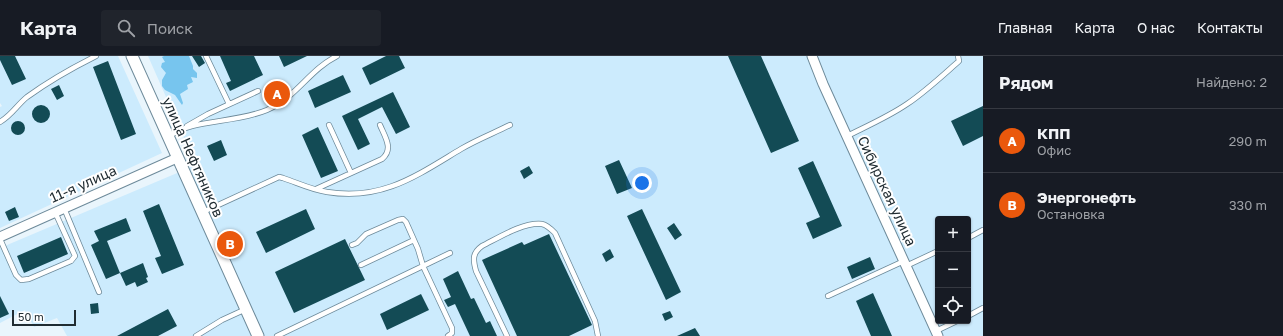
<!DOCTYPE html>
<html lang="ru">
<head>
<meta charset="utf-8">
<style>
	:root { --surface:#171b24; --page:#20242c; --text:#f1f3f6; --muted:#9ea1a6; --line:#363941; --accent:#ea580c }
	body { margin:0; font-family:"Golos Text",sans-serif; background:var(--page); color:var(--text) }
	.controls { position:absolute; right:12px; bottom:12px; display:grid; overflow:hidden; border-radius:4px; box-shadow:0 1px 3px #0004 }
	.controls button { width:36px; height:36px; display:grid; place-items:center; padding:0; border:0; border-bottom:1px solid var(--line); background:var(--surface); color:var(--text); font:20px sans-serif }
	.scale { position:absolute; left:12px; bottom:10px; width:64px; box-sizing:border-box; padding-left:4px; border:2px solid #202c32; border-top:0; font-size:11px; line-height:14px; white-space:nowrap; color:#202c32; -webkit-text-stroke:3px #fff; paint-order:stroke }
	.you { position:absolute; left:642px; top:127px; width:14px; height:14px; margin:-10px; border:3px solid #fff; border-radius:50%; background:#1a73e8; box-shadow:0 0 0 6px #1a73e833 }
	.badge { display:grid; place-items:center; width:26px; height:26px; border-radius:50%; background:var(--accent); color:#fff; font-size:13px; font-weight:700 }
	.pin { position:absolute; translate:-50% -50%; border:2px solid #fff; box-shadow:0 1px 4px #0006 }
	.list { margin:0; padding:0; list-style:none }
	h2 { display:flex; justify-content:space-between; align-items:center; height:52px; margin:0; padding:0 16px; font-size:17px }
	h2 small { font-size:13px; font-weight:400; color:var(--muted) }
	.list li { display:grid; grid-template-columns:26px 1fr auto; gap:12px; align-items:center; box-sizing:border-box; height:64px; padding:0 16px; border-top:1px solid var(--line) }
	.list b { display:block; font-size:15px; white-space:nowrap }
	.list p { margin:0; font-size:13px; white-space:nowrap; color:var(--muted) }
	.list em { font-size:13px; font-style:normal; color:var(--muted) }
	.icon { flex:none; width:22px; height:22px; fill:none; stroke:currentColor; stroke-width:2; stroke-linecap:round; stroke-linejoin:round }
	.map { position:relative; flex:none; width:983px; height:280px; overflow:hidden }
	header { display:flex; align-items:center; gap:24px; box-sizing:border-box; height:56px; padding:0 20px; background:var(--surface); border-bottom:1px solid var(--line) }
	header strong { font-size:19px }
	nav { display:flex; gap:22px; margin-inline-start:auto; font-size:14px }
	.search { width:280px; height:36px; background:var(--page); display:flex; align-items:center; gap:10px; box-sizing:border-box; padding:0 14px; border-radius:4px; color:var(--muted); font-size:15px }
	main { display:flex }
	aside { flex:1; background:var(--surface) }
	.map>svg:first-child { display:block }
	.built { fill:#ccebfd; fill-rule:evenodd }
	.forest { fill:#77c5ee }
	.building { fill:#134b55 }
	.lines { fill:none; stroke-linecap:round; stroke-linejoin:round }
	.service-casing { stroke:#6d8a9a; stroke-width:6 }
	.minor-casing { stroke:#6d8a9a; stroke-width:11 }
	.tertiary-casing { stroke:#6d8a9a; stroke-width:13 }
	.service { stroke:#fff; stroke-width:4.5 }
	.minor { stroke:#fff; stroke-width:9 }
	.tertiary { stroke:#fff; stroke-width:11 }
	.labels { text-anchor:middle; stroke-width:4; stroke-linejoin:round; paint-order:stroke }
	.street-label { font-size:14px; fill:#202c32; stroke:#fff }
</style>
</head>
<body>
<header>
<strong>Карта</strong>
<div class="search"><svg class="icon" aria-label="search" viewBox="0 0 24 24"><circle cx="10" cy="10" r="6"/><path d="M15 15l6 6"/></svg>Поиск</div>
<nav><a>Главная</a><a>Карта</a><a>О нас</a><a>Контакты</a></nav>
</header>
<main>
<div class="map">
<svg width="983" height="280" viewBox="0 0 983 280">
	<rect width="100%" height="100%" fill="#e9f5fc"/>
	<path class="built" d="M0,0H118L162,97L0,172V51L2,50L0,47Z
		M148,0H983V280H67L57,262L34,271L25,254L0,267V192L196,109ZM938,163H968V265H938Z"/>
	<path class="forest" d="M164,0H189L193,10V13L197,17V22L191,21L193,26L187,29L188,33L180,38L183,47L182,49L175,39L165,34L162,30V24L166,17L161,11L162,7L165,6L162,1Z"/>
	<path class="building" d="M0,0H15L26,23L12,29L0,4Z
		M192,0H201L205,7L199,11Z
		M220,0H254L263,19L230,35L226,27L231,25Z
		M279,0H307L284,11Z
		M386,0H399L405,12L370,29L362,12Z
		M728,0H761L799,85L771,97Z
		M108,5L136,78L121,84L93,11Z
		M343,19L351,36L315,52L308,35Z
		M59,29L64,40L57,44L51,33Z
		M393,36L410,71L396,78L382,51L358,63L370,88L358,94L342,60Z
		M32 58a9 9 0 1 1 18 0a9 9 0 1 1-18 0Z
		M983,50V80L963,90L951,65Z
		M11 72a7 7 0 1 1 14 0a7 7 0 1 1-14 0Z
		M318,71L338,115L321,122L302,79Z
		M221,84L227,99L214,105L207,90Z
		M619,104L632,132L617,138L605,110Z
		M813,105L842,170L813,183L806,167L820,161L798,112Z
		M529,110L533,117L524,123L520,115Z
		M159,148L184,209L162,218L155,202L161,200L143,155Z
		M15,151L19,161L9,165L5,156Z
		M306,153L315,173L266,197L256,176Z
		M642,153L681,236L666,244L627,160Z
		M126,162L131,175L107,185L120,217L106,223L91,189L99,185L94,175Z
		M674,167L682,179L675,184L667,172Z
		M549,178L592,269L569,280H517L482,204L522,186L524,189Z
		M61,181L68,198L24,217L17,200Z
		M345,183L365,224L294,257L275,216Z
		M610,193L614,201L606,206L602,198Z
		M870,201L875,213L852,223L847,211Z
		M143,207L148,221L146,222L148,226L137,231L135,226L126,230L120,217Z
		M458,215L471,243L474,242L486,267L490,265L497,280H470L455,248L448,251L444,244L451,241L443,223Z
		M873,237L892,280H871L856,245Z
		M421,238L429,254L387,274L380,258Z
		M0,240L9,258L0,262Z
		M98,247L99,257L91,258L90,248Z
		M168,253L177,270L158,280H117Z
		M670,255L673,261L665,265L662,258Z
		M695,272L700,280H677Z"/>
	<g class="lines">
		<defs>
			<path id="service" d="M206,0L229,48
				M0,66C12,59 17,49 27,41C49,25 72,12 96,0
				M329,69L351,117
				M187,70L208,58L258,35
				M169,80C176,76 184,72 192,70C216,64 243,64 267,54C297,41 309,14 337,0
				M847,80C867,70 888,61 907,48C925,36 942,20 959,5L958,0
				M316,133L382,103C394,93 385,81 380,69
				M64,152L99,236
				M203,156L279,121L283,122C298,127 312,134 327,136C382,145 416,120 461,93C476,84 494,77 510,69
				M968,182L983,174
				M0,183L16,219L21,224L29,223L71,205L75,200L55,156
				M352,189L357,187L366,178L398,164L403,163L406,166L418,193L423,210L450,197
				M361,209L414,184
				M906,210L938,195
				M828,240L904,205
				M968,260L983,252
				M936,275L957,265
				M196,280L222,264L246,253
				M277,280L423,210L452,272V277L448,280
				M507,280L476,215C473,204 472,197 482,190C498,182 523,166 542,168C547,169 551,173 555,177L595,265L598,280"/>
			<path id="minor" d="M812,0L823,28L938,280
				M0,181L177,102"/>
			<path id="tertiary" d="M132,0L258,280"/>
		</defs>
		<use href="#service" class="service-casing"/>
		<use href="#minor" class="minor-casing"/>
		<use href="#tertiary" class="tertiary-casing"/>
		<use href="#service" class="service"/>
		<use href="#minor" class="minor"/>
		<use href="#tertiary" class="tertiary"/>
	</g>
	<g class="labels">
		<g class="street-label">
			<text transform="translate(193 101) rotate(66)" y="5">улица Нефтяников</text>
			<text transform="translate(83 128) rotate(-24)" y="5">11-я улица</text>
			<text transform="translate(887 135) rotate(65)" y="5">Сибирская улица</text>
		</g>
	</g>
</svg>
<div class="controls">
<button>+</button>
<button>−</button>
<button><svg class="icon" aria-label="locate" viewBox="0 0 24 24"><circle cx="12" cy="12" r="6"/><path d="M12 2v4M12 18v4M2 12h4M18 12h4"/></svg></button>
</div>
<div class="scale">50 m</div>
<div class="you"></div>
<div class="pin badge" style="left:277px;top:38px">A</div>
<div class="pin badge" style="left:230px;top:188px">B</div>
</div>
<aside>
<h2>Рядом<small>Найдено: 2</small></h2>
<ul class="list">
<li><span class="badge">A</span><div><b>КПП</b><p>Офис</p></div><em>290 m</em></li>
<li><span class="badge">B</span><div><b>Энергонефть</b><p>Остановка</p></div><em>330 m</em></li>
</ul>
</aside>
</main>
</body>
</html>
